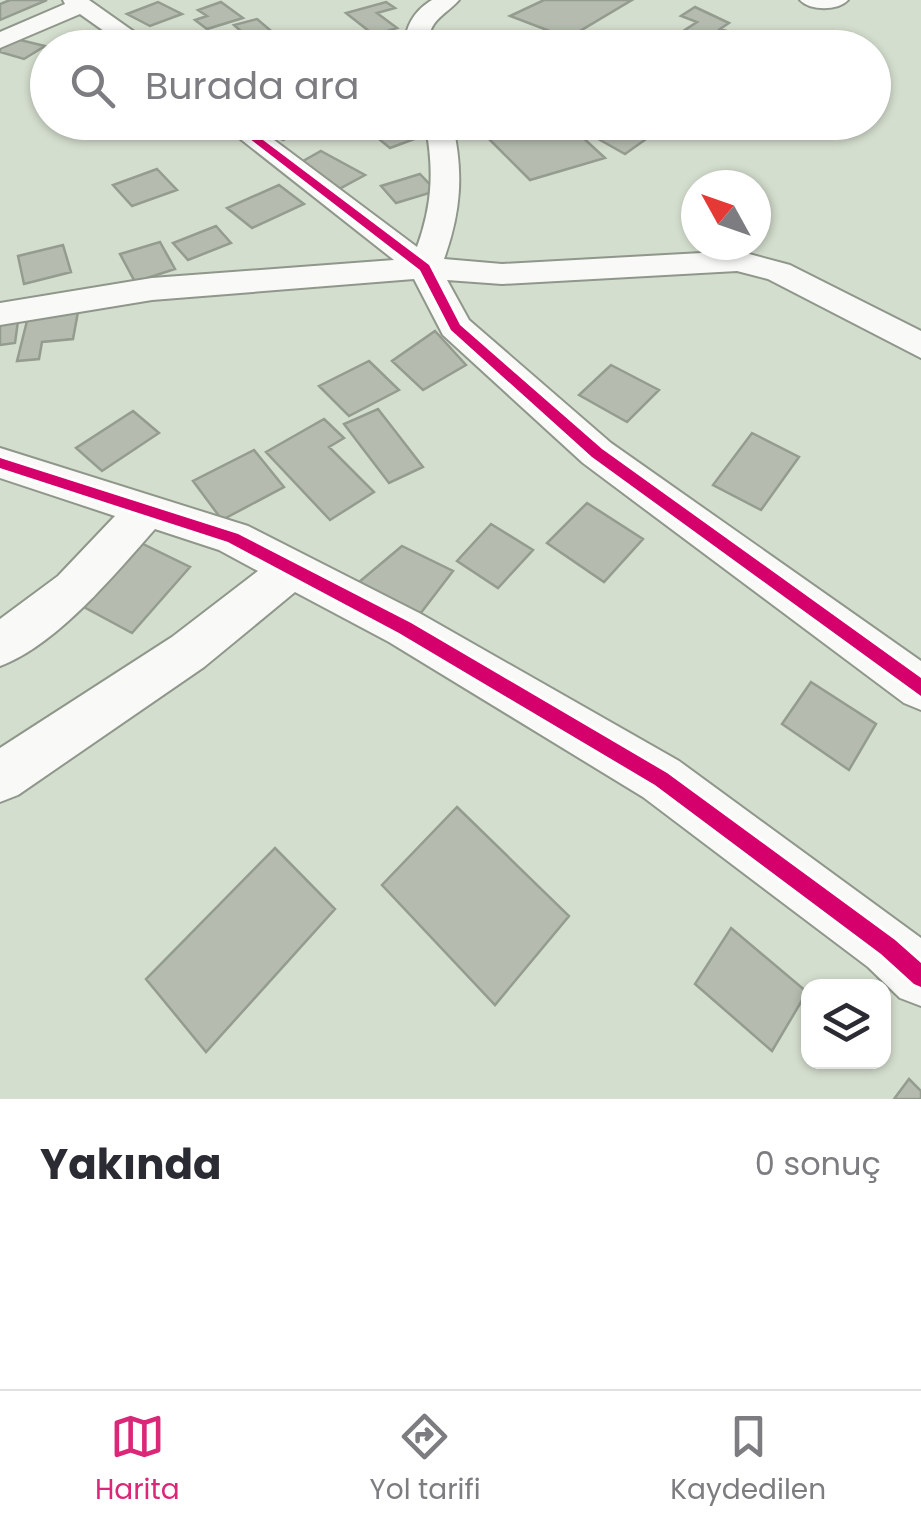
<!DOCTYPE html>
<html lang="tr">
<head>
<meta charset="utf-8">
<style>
	:root { --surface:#fff; --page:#f7f7f7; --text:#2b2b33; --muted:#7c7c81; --line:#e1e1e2; --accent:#db2777 }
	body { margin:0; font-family:Poppins,sans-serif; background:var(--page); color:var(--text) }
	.controls { position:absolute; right:30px; bottom:30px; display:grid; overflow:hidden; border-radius:20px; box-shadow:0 2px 8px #0004 }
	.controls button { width:90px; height:90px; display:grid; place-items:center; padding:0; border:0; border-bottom:2px solid var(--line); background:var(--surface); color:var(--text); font:50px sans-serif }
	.compass { position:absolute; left:681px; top:170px; width:90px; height:90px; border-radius:50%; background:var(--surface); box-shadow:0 2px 8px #0004; rotate:310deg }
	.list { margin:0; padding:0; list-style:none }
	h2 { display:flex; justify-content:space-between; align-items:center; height:130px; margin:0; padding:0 40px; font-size:42px }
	h2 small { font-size:32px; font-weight:400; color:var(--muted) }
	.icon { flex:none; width:55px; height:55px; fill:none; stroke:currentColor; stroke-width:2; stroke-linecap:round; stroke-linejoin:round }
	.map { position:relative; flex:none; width:921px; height:1099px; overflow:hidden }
	.search { position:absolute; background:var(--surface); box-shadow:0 2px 8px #0004; left:30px; right:30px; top:30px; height:110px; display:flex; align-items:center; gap:25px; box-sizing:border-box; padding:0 35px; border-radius:55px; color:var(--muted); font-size:38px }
	.sheet { height:290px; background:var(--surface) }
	nav { display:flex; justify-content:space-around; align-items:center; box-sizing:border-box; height:140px; border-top:2px solid var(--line); background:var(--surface); font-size:28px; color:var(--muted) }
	nav a { display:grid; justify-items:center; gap:5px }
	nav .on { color:var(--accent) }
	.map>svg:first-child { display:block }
	.building { fill:#b5bcaf; stroke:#949b8f; stroke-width:2.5 }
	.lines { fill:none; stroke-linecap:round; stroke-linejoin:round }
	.minor-casing { stroke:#8f968a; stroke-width:4 }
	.minor { fill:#f9faf8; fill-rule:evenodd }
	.cycleway-casing { stroke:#fff; stroke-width:6 }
	.cycleway { fill:#d6006c; fill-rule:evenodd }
</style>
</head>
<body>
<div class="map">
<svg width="921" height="1099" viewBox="0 0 921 1099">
	<rect width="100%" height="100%" fill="#d4dece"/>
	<path class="building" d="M10,0H47L0,20V4Z
		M544,0H632L568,38L510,16Z
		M158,2L182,14L150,26L127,14Z
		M221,2L243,18L207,29L195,20L207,16L198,10Z
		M386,2L395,8L377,13L397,28L374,35L346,13Z
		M695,7L729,23L720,29L749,38L736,48H657L697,22L681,16Z
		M257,19L290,47L260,48L234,25Z
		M384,38L392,48H358L354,43Z
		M16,39L45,46L24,59L0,52V48Z
		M275,122H298L308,128L283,140L263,128Z
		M409,122L425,135L390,148L374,135Z
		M540,122H566L605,158L530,180L487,137Z
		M614,122L620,124L670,122L625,154L593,136Z
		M321,151L365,175L339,189L296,165Z
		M157,169L177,190L132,206L113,185Z
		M420,174L436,191L396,203L381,186Z
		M279,185L304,204L252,228L227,208Z
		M216,226L231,243L188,260L173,243Z
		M160,242L175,269L135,282L120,254Z
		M63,245L71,272L24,284L18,256Z
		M78,312L73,339L42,342L39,359L17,361L28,317Z
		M18,321L15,343L0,345V323Z
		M435,331L466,365L423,390L392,361Z
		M369,361L399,390L349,416L319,386Z
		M611,365L659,390L627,422L579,395Z
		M378,409L423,467L389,483L344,424Z
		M133,411L159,433L102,471L76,448Z
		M324,419L344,438L329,447L374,492L330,520L266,452Z
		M752,433L799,457L761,510L713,485Z
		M254,450L284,487L222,520L193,481Z
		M587,503L643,539L604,582L547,543Z
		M491,524L533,550L498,588L457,561Z
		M139,542L190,567L132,633L80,605Z
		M402,546L453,571L417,618L352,588Z
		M811,682L876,724L849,770L782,724Z
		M457,807L569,916L495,1005L382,885Z
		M275,848L335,909L206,1052L146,979Z
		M731,928L807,992L772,1051L695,984Z
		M909,1079L921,1091V1099H894Z"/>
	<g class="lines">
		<defs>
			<path id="minor" d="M63,0H89L157,48H128L80,14L0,48V32L65,4Z
				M432,0H459C445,16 425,21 430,48H406C403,28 415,10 432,0Z
				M800,0H848C838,11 810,11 800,0Z
				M219,122H250L417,247C433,203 434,168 425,122H452C464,173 461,211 444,259L502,264L738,251L790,265L921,331V358L768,279L737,271L502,284L447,280L469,320L611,443L921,661V710L904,703L583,463L443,335L414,279L152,300L0,325V303L152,278L394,260Z
				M0,448L248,526L421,614L679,761L921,938V1006L900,998L868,967L643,797L389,642L295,592L204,667L18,795L0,802V748L172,637L258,571L219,550L155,529C115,574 57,645 0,666V619L58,576L115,516L0,478Z"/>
		</defs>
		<use href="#minor" class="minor-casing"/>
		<use href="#minor" class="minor"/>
		<defs>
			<path id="cycleway" d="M228,122H239L429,265L460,325L602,449L921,678V696L592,457L451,330L420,270Z
				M0,458L238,534L411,623L667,773L895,940L921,963V987L914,984L881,954L655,785L399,633L228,542L0,468Z"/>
		</defs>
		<use href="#cycleway" class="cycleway-casing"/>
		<use href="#cycleway" class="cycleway"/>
	</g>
</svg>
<div class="controls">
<button><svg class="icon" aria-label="layers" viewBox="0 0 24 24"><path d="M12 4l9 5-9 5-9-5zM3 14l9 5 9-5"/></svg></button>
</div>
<svg class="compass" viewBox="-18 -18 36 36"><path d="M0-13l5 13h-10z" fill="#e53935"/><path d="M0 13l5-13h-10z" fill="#7c7c81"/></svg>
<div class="search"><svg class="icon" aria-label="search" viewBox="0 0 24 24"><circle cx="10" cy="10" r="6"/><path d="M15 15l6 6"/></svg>Burada ara</div>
</div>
<section class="sheet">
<h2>Yakında<small>0 sonuç</small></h2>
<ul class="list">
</ul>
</section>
<nav>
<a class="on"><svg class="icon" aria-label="map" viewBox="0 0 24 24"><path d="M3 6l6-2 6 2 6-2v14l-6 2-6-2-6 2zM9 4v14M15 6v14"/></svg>Harita</a>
<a><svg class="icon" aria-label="directions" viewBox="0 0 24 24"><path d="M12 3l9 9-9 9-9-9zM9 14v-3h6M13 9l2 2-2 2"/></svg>Yol tarifi</a>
<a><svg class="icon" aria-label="saved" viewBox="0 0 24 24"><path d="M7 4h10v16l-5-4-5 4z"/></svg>Kaydedilen</a>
</nav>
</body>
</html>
